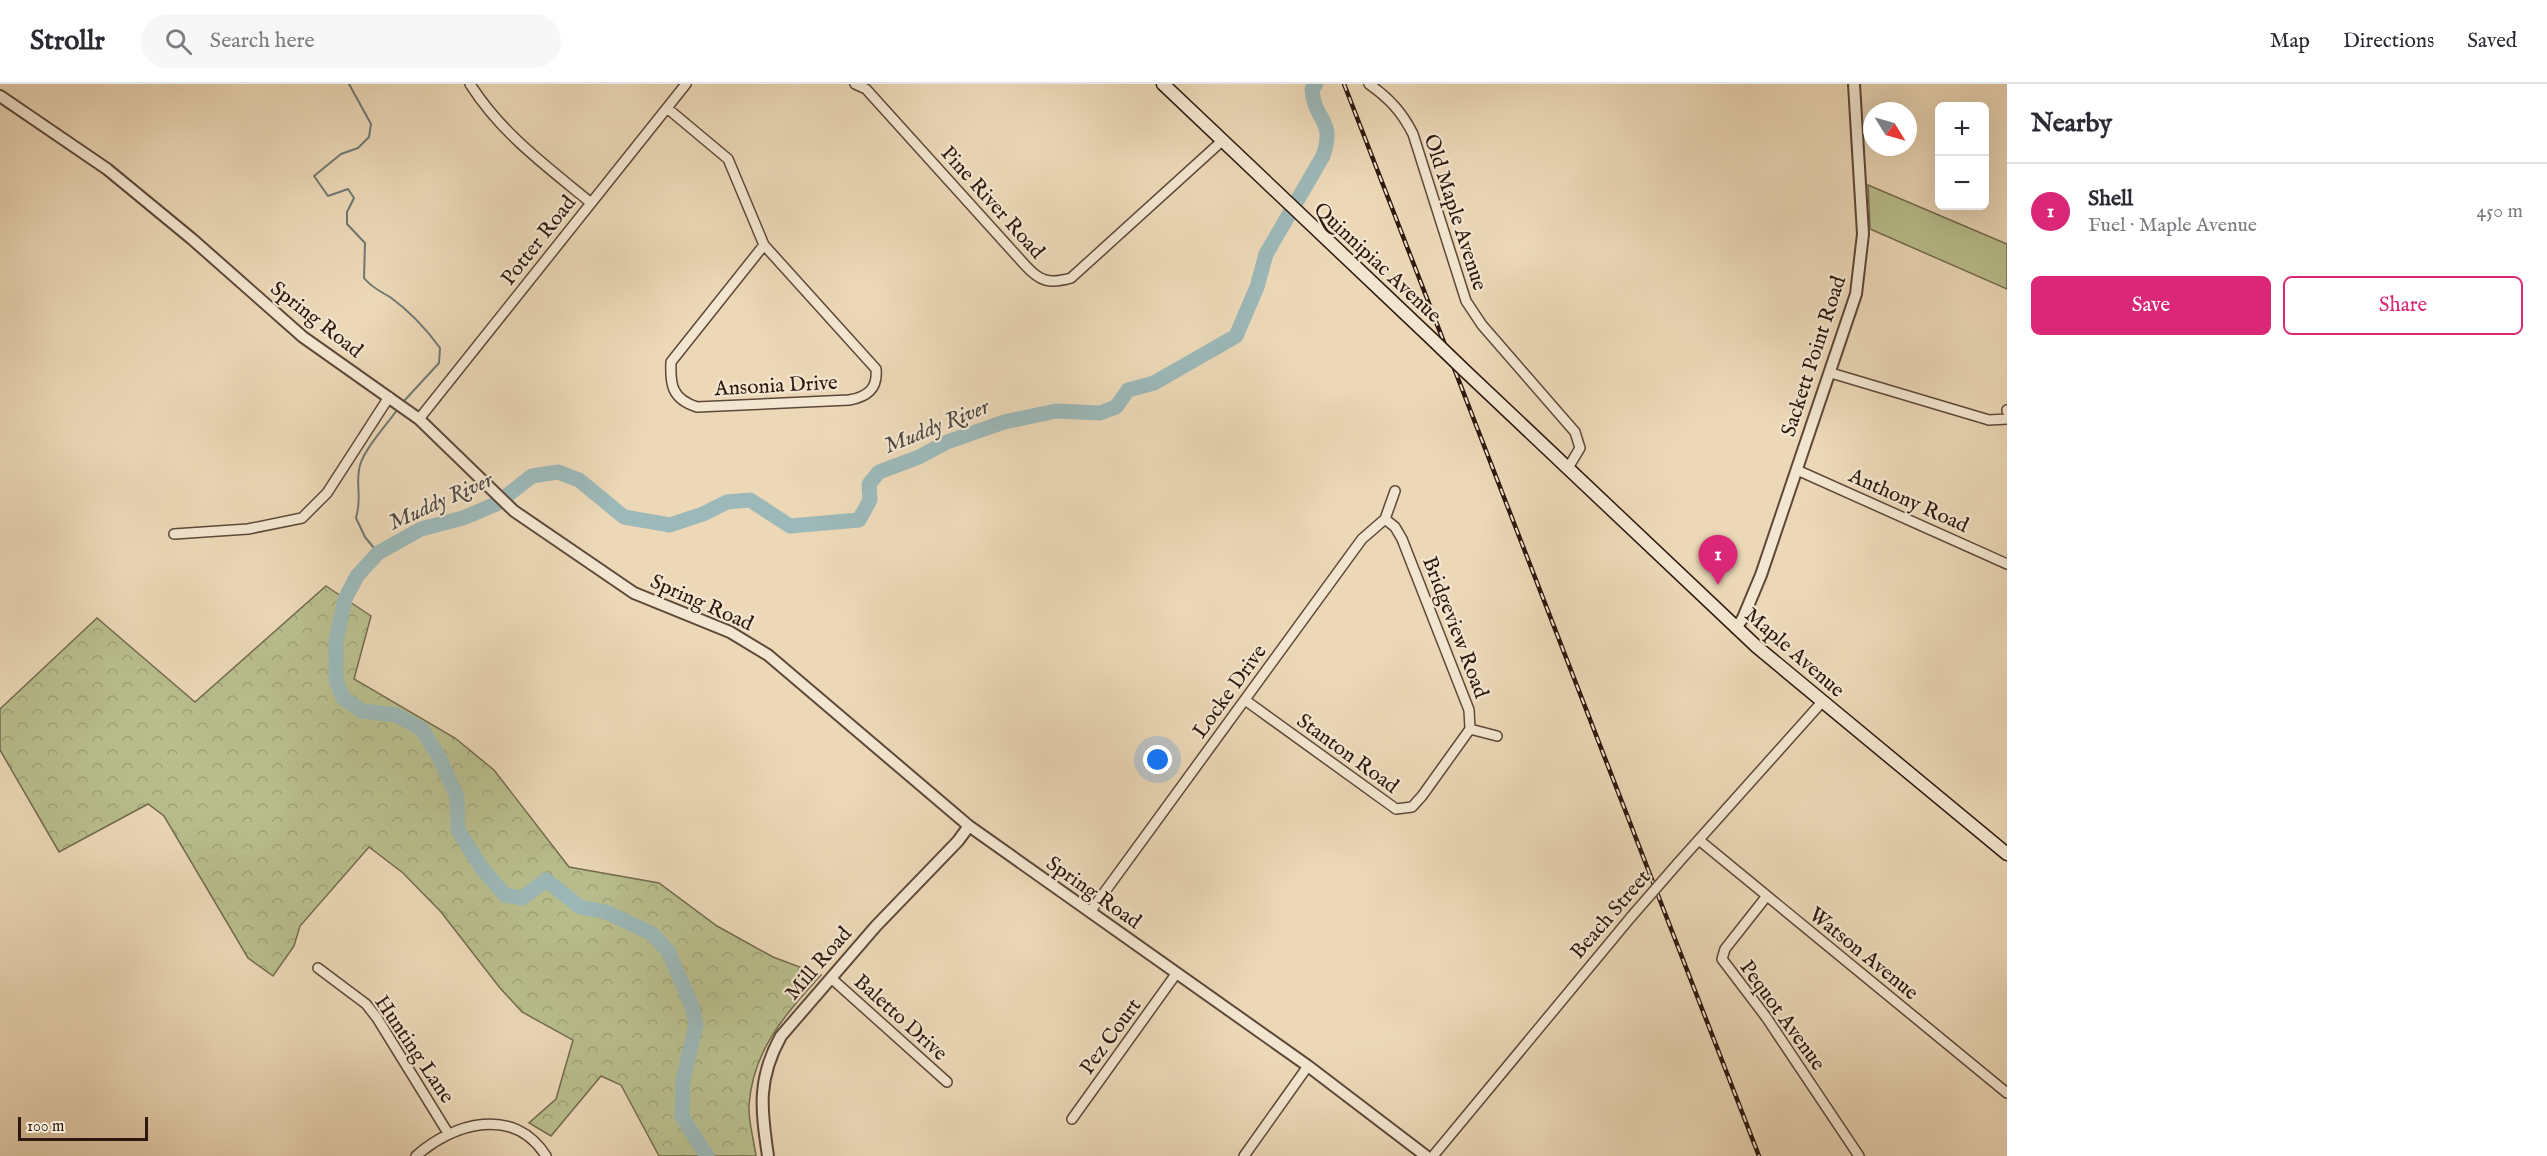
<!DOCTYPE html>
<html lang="en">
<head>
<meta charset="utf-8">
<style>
	:root { --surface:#fff; --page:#f7f7f7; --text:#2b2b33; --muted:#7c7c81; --line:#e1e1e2; --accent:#db2777 }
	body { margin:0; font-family:"IM FELL English",serif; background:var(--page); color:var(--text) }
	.controls { position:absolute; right:18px; top:18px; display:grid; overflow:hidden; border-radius:9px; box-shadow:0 6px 24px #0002 }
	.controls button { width:54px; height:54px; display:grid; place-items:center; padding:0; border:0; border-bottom:2px solid var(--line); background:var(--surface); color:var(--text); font:30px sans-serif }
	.compass { position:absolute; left:1863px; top:18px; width:54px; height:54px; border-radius:50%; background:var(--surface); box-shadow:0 6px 24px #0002; rotate:127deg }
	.scale { position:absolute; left:18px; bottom:15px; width:130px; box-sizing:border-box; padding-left:6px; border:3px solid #2d180f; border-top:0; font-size:16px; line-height:21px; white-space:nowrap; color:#2d180f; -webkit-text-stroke:4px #f3e6d0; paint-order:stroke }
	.you { position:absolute; left:1158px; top:676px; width:21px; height:21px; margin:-15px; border:4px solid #fff; border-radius:50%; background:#1a73e8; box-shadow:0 0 0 9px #1a73e833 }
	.badge { display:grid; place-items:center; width:39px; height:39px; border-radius:50%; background:var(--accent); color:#fff; font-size:20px; font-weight:700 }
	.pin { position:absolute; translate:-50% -50px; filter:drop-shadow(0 2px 3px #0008) }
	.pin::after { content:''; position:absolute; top:32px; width:21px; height:18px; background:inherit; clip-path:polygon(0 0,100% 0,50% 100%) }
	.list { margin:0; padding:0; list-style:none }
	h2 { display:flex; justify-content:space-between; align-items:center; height:78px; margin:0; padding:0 24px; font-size:26px }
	h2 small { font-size:20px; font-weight:400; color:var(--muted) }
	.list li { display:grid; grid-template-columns:39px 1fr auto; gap:18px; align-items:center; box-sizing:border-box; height:96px; padding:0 24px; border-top:2px solid var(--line) }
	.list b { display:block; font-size:22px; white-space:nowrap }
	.list p { margin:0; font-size:20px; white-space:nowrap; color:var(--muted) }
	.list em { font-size:20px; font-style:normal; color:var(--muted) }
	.actions { display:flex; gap:12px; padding:18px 24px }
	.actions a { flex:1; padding:14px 0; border:2px solid var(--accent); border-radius:9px; text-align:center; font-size:21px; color:var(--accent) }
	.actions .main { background:var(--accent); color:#fff }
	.icon { flex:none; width:33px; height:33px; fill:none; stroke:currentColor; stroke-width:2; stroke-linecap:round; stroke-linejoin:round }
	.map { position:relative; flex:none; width:2007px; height:1072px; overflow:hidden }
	header { display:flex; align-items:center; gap:36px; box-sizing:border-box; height:84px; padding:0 30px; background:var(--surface); border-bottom:2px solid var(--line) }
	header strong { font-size:28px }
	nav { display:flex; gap:33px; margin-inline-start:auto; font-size:21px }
	.search { width:420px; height:54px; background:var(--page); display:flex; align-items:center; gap:15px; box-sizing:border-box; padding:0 21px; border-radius:33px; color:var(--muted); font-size:22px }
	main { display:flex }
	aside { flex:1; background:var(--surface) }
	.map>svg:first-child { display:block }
	.green { fill:#b9be8d; stroke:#736b4e; stroke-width:1.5 }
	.forest { fill:url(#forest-crowns); stroke:#736b4e; stroke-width:1.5 }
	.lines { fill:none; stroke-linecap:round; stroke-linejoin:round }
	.stream { stroke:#707874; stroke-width:2 }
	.river { stroke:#9cb8b8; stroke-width:15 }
	.minor-casing { stroke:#5d4839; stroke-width:12 }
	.tertiary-casing { stroke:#5d4839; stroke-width:14 }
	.secondary-casing { stroke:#2d180f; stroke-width:15 }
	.minor { stroke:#f3e6d0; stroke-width:9 }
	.tertiary { stroke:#f3e6d0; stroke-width:10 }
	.secondary { stroke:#f3e6d0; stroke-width:12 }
	.rail-casing { stroke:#2d180f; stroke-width:4.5 }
	.rail { stroke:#f3e6d0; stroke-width:2; stroke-dasharray:7; stroke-linecap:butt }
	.minor-bridge-casing { stroke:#5d4839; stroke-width:12; stroke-linecap:butt }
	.secondary-bridge-casing { stroke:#2d180f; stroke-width:15; stroke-linecap:butt }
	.minor-bridge { stroke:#f3e6d0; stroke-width:9 }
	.secondary-bridge { stroke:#f3e6d0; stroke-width:12 }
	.labels { text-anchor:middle; stroke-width:4.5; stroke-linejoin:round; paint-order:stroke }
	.street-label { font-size:21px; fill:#2d180f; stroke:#f3e6d0 }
	.water-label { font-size:22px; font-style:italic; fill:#4e4842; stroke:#f3e6d0 }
</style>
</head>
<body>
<header>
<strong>Strollr</strong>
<div class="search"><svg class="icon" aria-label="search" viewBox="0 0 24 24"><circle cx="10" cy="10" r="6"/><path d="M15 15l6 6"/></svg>Search here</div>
<nav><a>Map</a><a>Directions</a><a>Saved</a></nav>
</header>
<main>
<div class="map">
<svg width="2007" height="1072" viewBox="0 0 2007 1072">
	<defs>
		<pattern id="forest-crowns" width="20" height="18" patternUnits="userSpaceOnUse" patternTransform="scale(1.5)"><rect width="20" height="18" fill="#b9be8d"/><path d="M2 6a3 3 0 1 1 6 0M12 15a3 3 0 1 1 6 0" fill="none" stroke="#9fa378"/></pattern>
	</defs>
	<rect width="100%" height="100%" fill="#ecd8b7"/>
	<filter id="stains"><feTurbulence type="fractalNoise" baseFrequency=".00333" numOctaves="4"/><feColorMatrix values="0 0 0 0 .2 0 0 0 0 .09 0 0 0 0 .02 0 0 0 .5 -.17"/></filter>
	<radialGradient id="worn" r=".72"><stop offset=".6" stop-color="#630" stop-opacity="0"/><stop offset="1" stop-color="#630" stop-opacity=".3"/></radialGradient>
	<path class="green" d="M1868,101L2007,160V205L1870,145Z"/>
	<path class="forest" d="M326,502L371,532L354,595L455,654L494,686L569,783L659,799L717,842L773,873L821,891C786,930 753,965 749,1021C748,1037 754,1056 756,1072H659L621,1001L601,992L551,1052L529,1039L556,1015L573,956L522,928L500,904L441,828L403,789L369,763L300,842L294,862L273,892L248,874L164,732L148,720L59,768L0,666V625L97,534L195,618Z"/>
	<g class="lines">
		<path class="stream" d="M349,0L371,40L369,53L358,64L341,70L314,92L328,112L348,105L354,114L347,128V140L365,159L364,194C372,204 380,207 390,213C408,226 427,246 440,264L439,279L404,317
			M378,469L365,453L356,434C362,413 356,404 359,386C361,368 386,342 397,326"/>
		<path class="river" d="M707,1072L682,1033L683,996L696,941L692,922L668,867L651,849L606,828L580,823L546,796L522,814L505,811L481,783L458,746L457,713L440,675L422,645L396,631L362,627L343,614L336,595V557L345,515L357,492L378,469L421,445L463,434L496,420L532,392L558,388L579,396L624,433L670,441L703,430L727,418L750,416L790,442L859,436L870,416L869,400L879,388L919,373L947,358L1004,338L1056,327L1100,329L1116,323L1128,306L1154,299L1236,252L1257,203L1266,170L1323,72C1336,34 1314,38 1312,5L1316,0"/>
		<defs>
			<path id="minor" d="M470,0C501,49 546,82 590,118
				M855,0L866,5L1025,181C1040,198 1050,200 1071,194L1222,57
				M1369,0C1389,14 1402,28 1413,50L1466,217L1482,241L1575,348L1580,364L1568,384
				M667,24L728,75L764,161
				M764,161L876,285C878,305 867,313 849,316L697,323C672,315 670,301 671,278Z
				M1831,289L1989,336L2007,335
				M2007,326V327
				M419,335L686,0
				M1797,386L2007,480
				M1385,435L1395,443L1402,455L1469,626L1470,645L1497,652
				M174,450L248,445L302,434L327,409L389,313
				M1245,616L1396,725L1412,723L1422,712L1470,645
				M1699,756L2007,1009
				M1678,779L1822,618
				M1766,813L1725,865L1722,875L1766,933L1859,1072
				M1090,828L1362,455L1385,435L1395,407
				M318,884L366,920L377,934L448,1049
				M831,894L947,998
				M1072,1035L1176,890
				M416,1072C453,1039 514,1021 546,1072
				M1244,1072L1308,982
				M1433,1072L1631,833"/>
			<path id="tertiary" d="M0,12L107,85L192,155L303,253L419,335L514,427L634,509L730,548L768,571L969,742L1308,982L1426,1072
				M1736,544L1743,534L1761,491L1856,210L1863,150L1854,0
				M768,1072C761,1025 757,995 781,952L876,842L958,757L969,742"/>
			<path id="secondary" d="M1163,0L1434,257
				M1463,285L1757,563L2007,770"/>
		</defs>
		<use href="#minor" class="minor-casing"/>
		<use href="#tertiary" class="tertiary-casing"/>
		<use href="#secondary" class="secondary-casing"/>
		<use href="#minor" class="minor"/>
		<use href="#tertiary" class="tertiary"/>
		<use href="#secondary" class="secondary"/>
		<defs>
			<path id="rail" d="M1344,0L1759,1072"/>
		</defs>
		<use href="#rail" class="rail-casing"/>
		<use href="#rail" class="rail"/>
		<defs>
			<path id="minor-bridge" d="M1631,833L1678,779"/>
			<path id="secondary-bridge" d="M1434,257L1463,285"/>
		</defs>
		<use href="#minor-bridge" class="minor-bridge-casing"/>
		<use href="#secondary-bridge" class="secondary-bridge-casing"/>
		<use href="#minor-bridge" class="minor-bridge"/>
		<use href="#secondary-bridge" class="secondary-bridge"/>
	</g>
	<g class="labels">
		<g class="street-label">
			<text transform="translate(993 118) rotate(48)" y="7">Pine River Road</text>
			<text transform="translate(1456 128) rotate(72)" y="7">Old Maple Avenue</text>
			<text transform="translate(538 156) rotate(-52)" y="7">Potter Road</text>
			<text transform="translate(1378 178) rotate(43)" y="7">Quinnipiac Avenue</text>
			<text transform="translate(317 235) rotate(38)" y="7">Spring Road</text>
			<text transform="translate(1813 272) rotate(-72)" y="7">Sackett Point Road</text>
			<text transform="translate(776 301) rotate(-3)" y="7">Ansonia Drive</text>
			<text transform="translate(1909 416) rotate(24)" y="7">Anthony Road</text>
			<text transform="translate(702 518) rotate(24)" y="7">Spring Road</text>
			<text transform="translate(1456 543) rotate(69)" y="7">Bridgeview Road</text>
			<text transform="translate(1795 568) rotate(41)" y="7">Maple Avenue</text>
			<text transform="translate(1229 607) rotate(-54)" y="7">Locke Drive</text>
			<text transform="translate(1348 669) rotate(36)" y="7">Stanton Road</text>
			<text transform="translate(1094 808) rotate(35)" y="7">Spring Road</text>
			<text transform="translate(1610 830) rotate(-49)" y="7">Beach Street</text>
			<text transform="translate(1864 869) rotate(39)" y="7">Watson Avenue</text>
			<text transform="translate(818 879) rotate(-49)" y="7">Mill Road</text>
			<text transform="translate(1783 931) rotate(54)" y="7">Pequot Avenue</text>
			<text transform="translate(901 933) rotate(42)" y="7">Baletto Drive</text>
			<text transform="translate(1110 952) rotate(-54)" y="7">Pez Court</text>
			<text transform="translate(415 965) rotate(56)" y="7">Hunting Lane</text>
		</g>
		<g class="water-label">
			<text transform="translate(936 341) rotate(-22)" y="8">Muddy River</text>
			<text transform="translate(440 416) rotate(-24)" y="8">Muddy River</text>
		</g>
	</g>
	<rect width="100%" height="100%" filter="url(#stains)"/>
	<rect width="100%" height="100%" fill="url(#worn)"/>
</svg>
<div class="controls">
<button>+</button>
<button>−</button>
</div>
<svg class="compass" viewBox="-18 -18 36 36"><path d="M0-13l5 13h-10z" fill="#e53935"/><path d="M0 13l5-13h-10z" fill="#7c7c81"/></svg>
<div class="scale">100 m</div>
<div class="you"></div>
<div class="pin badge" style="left:1718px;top:501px">1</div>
</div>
<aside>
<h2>Nearby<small></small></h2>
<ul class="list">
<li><span class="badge">1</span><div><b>Shell</b><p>Fuel · Maple Avenue</p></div><em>450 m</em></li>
</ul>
<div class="actions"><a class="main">Save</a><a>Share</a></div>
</aside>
</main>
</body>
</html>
